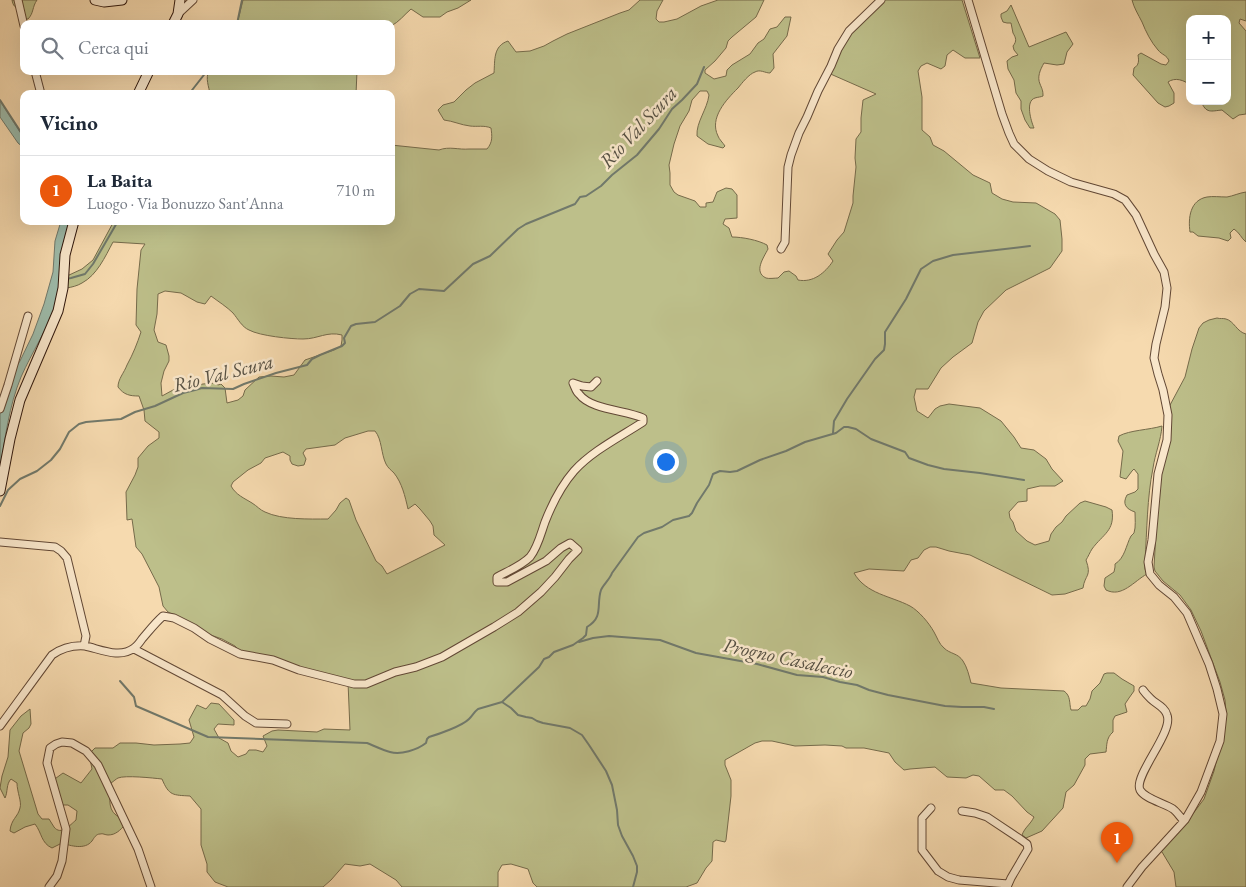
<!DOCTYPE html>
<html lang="it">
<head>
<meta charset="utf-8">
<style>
	:root { --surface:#fff; --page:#f6f6f7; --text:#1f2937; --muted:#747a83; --line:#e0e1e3; --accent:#ea580c }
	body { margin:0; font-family:"EB Garamond",serif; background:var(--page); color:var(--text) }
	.controls { position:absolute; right:15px; top:15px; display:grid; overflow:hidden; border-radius:10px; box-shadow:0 5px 20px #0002 }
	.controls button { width:45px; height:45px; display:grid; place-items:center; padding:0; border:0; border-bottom:1px solid var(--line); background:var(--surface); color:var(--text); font:25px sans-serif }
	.you { position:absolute; left:665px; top:461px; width:18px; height:18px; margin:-12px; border:4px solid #fff; border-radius:50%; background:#1a73e8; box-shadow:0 0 0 8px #1a73e833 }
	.badge { display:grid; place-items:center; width:32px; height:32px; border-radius:50%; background:var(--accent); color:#fff; font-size:16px; font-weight:700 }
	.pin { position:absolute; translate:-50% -41px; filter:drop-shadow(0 1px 2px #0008) }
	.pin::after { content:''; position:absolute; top:26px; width:18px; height:15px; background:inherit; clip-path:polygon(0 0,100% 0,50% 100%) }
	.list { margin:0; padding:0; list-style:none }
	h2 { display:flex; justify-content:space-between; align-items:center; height:65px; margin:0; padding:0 20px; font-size:21px }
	h2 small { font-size:16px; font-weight:400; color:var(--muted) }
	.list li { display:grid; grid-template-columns:32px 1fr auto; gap:15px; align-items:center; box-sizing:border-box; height:70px; padding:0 20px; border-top:1px solid var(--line) }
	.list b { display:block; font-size:19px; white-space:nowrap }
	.list p { margin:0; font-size:16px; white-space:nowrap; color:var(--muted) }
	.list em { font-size:16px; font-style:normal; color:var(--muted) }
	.icon { flex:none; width:28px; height:28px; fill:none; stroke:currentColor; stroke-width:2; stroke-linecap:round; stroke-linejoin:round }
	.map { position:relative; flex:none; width:1246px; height:887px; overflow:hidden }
	.search { position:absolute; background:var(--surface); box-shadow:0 5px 20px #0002; left:20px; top:20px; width:375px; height:55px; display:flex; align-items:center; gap:12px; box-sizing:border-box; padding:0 18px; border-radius:10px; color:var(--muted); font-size:19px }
	.panel { position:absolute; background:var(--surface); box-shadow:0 5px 20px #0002; left:20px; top:90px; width:375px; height:135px; border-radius:10px }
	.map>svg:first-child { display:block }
	.green { fill:#bdbf8a; stroke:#766b4b; fill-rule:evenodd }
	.water { fill:#9dbbaa; stroke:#71796b }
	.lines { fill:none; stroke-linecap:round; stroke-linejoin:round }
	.stream { stroke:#71796b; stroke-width:2 }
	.street-casing { stroke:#624835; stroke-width:9 }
	.secondary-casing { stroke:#30170c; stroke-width:11 }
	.street { stroke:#f9e7cb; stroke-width:7 }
	.secondary { stroke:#f9e7cb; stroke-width:9 }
	.labels { text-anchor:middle; stroke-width:5; stroke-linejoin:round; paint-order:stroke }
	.water-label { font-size:20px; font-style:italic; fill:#565043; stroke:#f9e7cb }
</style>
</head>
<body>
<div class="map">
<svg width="1246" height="887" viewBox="0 0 1246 887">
	<rect width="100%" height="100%" fill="#f6daaf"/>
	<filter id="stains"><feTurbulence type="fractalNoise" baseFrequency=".004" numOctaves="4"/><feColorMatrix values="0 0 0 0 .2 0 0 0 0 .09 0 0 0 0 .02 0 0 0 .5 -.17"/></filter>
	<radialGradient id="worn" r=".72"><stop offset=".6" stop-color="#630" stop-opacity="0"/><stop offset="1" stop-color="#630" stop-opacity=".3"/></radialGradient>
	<path class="green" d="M12,0H37C32,7 34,13 28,19H24L20,10C15,7 13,6 12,0Z
		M243,0H471L458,8L447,12L440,17H423L411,9C404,15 399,22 391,26V24H237Z
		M640,0H663L657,11L656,19L659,22H664L677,19L701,6L718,0H764L756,17L732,37L728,41L726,48L715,61L705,70V73L714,79L726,76L727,70L732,65L750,54L758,43L764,39L770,29L777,27L785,17H791L787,36L773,54L774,68L770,73C765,73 760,69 755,72C749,74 742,83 738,88C726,100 709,118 718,136C719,139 723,143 725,146L723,148L708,144L697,136C696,122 707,110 709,95L707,91H700L692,100L689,111L680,126L674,144L669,165L670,173V185L674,192L678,195L695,201L700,207H706V203L713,202L717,192L726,188L732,189L737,195V218L725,219L723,224L729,228L732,237C742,237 758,240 767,245L768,249C764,257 753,272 766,278C769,279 775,278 778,278L784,272L789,271L796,276L798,280C813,283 825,273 833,261L828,254L837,240L844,232L853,203V196L856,167L855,158L856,139L861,132V118L863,100L876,94L826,72L840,39L851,24L880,0H962L980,58H965L953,50L947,55L945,66L941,69L927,63L921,66L918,71L922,97V130L930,137L933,145L944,151L973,175L990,183L992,193L1002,199L1013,202L1036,203L1055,214L1060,220L1062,239V251L1050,268L1006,290L984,311L978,322L972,343L953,357L941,368L928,389H916L914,397L917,411L928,418L935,409L940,406L949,404L980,408L1001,421L1014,437L1021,448L1034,450L1046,459L1052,469L1063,481L1055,486H1040L1027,489V501L1018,502L1009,512L1010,518L1013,522L1016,531L1027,541L1035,545L1049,541L1051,534L1056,527L1062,522L1066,516L1080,503L1085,501L1106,507L1112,510C1115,531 1103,534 1092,549C1090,552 1088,557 1086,560C1092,577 1085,574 1083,588L1065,594L1052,595L970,555L949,551L936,547H930L924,550L918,558L911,560L904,571L869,569L854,573C866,594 891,596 910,606C919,611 929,623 934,632C937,637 939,644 944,648C950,654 958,653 963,661C967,667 969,675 971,683L1001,688L1064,691C1071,696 1069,703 1071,710H1078L1082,706H1086L1090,699L1092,691L1100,683L1104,674L1107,673H1114L1122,679L1134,686V691L1129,698L1125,704L1127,712L1115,716L1113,720V732C1106,738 1107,745 1106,752L1090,754L1085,759V765L1074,785L1066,792L1063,808L1042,831L1026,838L1022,835C1025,827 1030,825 1034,817L1027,812L1012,796L1004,790H995L979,776L973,775L966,778L947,777L935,767L910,769L904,770L895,762L889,753L864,748H846L842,746L825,745L795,746L772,741H762L755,743L725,760V765L731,780V796L726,840L725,842L716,840L713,842L712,861L706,868L697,883L686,887H537L533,883L528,869L511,864L502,865L498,872V887H402L396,880L370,864L360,866L345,864L331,880L323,887H228L215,882L207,872V864L201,845V809L190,796C173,795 169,796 162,779C153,778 125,775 118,778C116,779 114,781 111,783C110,793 107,809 116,815C116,816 123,818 124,818L125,825C120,830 116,835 108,835C105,835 103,833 100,834C96,834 94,838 92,841C85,850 71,846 62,843L52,848C41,843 42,833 35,824L25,827L14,833L10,831C11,819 18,817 20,808C22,802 17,792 17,783L11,779C6,784 8,792 5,798L0,788L2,776L8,757L10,730L21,716L30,709L31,724L29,728L23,733L19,751L38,814L42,819H49C51,822 52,824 54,827C61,836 70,825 76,820L77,811L68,805H61L52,781L63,773L81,783L92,769L89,754L95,748H113L120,743H136L154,745L180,744L190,743L194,737L189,720L197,705L206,709L211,703L219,704L234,720V725L218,724L214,729L219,738L228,743L231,751L238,757L246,754L249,750H256L263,752L267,746L263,736L272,731L278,730L317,732L324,729L350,730L348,682L243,654L235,646L222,639L205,633L182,619L168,612L163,606L159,587L142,554L136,547L132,519L127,520L126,492L135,475L138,467V458L148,446L159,438V432L145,421L144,410L139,396C130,396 124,395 118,387C118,379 124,373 127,365C133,354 137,344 141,332L136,325L137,289L141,250L145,244L113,242C105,257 97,275 82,283C77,286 72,287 67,288V276L82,269L93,260L114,221H391V145L439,150C449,146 459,150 469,149C475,149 481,149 487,149C493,142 492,136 491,128C484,125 477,127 470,126C461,125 453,121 444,120L438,110L443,105L454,102L466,90L475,83L494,73C495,60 493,46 508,41L516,52L530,51L544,46L553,41L567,34L620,13L629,10ZM165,291L181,293L197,302L205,304L211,296C219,302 227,307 233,313C238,319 242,327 249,330C260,336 291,339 303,339C318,339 327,331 342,335V340L341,346L334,350L305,360L294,375L284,377L271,376L259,377L245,390L243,396L238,400L227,403L225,388L221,384L218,385L215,383L203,384L173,390L162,396L161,383L164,371L169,361V356L166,345L158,342L154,330L157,314L158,294ZM368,431H375C382,439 381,454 386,464C388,468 391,470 394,473C402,483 405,496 408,509L415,504L420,509L430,521L433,526L434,535L445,545L387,574L382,566L376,561L356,520L349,500L346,498L340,503L336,510L328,519C309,519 282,520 265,512C260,510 257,506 252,503C244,498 236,495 231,486L233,482L248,470L261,463L265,458L283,452L290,456V460L292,464L298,466L304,465L306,459L303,453L306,449L335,445L345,438Z
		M1132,0H1246V21L1240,19L1239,23L1246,31V114L1239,115L1233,119L1222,110C1211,111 1206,114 1201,101H1227V19H1190V85C1184,80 1175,77 1168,82L1174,93V103L1169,106L1165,107L1158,103L1133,75L1134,68C1139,65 1139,61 1138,55L1141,53L1161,64L1166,65L1169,61C1167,55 1162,55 1158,50C1151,42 1146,32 1142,22C1138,14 1134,8 1132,0Z
		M1011,5L1029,47L1066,32L1073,44L1067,52L1064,64L1057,65L1044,63C1040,70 1037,77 1040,84C1042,89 1043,90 1043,96C1041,97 1038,97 1035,98C1025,101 1031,121 1034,128H1030L1025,120L1021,109V101L1016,93L1014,80L1008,69L1007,61L1012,57L1018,55L1014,50L1013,46C1017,41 1016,38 1013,33C1012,30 1012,26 1011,23H1007L1003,22L1001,17V14L1007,11Z
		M209,71H357L356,94H210C209,87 205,78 209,71Z
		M1246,192V242C1241,238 1240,233 1234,229L1230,233L1231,238L1228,241L1219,238L1198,236L1193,232H1190C1188,218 1190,200 1207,197C1213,196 1220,197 1227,197C1233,196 1239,193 1246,192Z
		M1217,318C1220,319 1223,318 1226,319C1234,321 1237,332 1246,334V887H1176L1174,872L1162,852L1159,850L1192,815L1204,799L1214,771L1225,724L1226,712L1225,700L1220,682L1201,631L1191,610L1180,595L1163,581L1155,571L1154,567L1158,498L1169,407L1185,377L1192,349L1199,328L1203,323L1209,320Z
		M1162,426C1161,440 1155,454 1153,468C1147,498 1147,530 1145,561V569L1147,574C1134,581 1122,598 1106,590L1104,586L1105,578L1114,572L1115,567V564C1125,558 1126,545 1131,536C1132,535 1133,534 1134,533C1136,527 1135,518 1135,512C1126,509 1122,504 1127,495L1135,492L1138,489V474L1134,469L1132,471L1126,479L1120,477L1123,451L1118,441L1119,436C1130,430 1149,430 1162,426Z"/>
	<path class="water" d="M0,101L20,132L24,137V148L18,143L0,117Z
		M61,221H70C66,249 64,277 56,304C47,330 32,352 21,377C9,406 5,438 0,470V397L7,381L20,361L33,334L44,304L53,272L55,241Z"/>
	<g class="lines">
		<path class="stream" d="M237,24L242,0
			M189,94L207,71
			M0,100L24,137
			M66,279L71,278L85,274L93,264L118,221
			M833,433L834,421L847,399L875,359L884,350L885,344V332L906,299L921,269L933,261L953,255L1030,246
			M0,506L8,490L20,479L37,471L51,460L60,449L69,432L79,424L86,422L121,419L135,412L155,406L183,393L195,390L202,388L233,389L244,384L276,373L307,365L312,359L320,355L342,346L345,343L344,338L351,326L356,324L375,322L400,306L410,294L419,289L444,291L473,264L490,256L518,229L526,224L575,204L580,197L586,196L601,186L612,175L637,155L659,129L672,109L682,100L697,84L704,67
			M579,642L593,638L609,636L660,640L696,653L757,664L797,675L823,677L840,682L857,685L869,690L888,695L945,706L962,707H984L994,709
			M120,681L134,697L136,706L208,737L367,743C372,745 385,751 390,752C401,755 417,750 426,743L427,739L429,737C439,734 462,726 469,719C473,715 474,712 478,709L502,702L539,667L544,659L549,657L554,652L573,645L583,638L586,635L587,627C604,617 596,605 601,590C603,585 610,579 612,573L638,537L644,533L662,527L673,520L689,516L692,513L697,503L709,485L713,474L720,471L730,472L737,471L760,460L786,451L805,442L836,433L844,427H848L856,429L871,439L905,452L909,458L928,465L944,469L980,473L1024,480
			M502,702L511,708L518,715L526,717L532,718L537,721L543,723L570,728L582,735L589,745L606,771L612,785L617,810L618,825L622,836L633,856L637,866V872L633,887"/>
		<defs>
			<path id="street" d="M18,0L24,26
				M968,0L1002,114L1009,133L1014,144L1029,159L1048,171L1071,182L1114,194L1125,200L1136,215L1154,254L1164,272L1167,288L1165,307L1156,344L1154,358L1158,374L1163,390L1168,415L1167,440L1158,474L1152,540L1148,562L1150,574L1159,585L1174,597L1187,613L1209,664L1217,689L1223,714L1220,741L1201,792L1185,820L1142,867L1127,887
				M178,14L193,0
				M35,71L41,94
				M781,249L785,242L788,167L791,155L799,133L807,117L818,91L831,66L838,49L849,31L881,0
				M0,409L8,385L28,316
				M0,542L55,547L61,551L67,558L86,636L84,646
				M134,649L222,695L245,716L256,723L287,724
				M1143,690C1145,693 1148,696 1151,699C1156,704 1165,707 1167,715C1174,732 1133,776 1140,790C1145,799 1164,803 1173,809C1177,812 1180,817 1184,821
				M0,726L52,655C62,648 73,645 85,646C100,649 120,659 134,648C137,646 140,642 142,639C149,631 155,623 163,616L174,618L194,628L210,639L240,654L273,660L299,670L354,684H366L395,672L416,667L442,657L494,627L518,612L541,592L555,577L569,559L578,550L570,543L561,548L546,561L507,582H497V577C508,571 521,566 530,557C538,547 541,533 545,522C552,504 561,486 574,471C592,451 620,437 643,422V418C625,410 591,410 579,394C576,392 575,387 573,383L582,386L591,387L597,381
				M931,808L922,818V850L938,871L948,877L959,880L1008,884
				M962,811L975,813L987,817L1020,839L1027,844L1028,849L1011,878L1007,887
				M49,887L57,876L62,861L66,829L47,763L50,748L56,744L62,742L72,743L86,751L98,765L138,849L151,887"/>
			<path id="secondary" d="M95,0L104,2L122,0
				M173,24L178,14L180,0
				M138,94L149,71
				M0,491L10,439L20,400L58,311L63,288L65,255L74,221"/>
		</defs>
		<use href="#street" class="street-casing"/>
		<use href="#secondary" class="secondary-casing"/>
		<use href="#street" class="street"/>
		<use href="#secondary" class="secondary"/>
	</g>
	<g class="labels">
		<g class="water-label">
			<text transform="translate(638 127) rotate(-47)" y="7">Rio Val Scura</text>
			<text transform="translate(223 373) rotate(-14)" y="7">Rio Val Scura</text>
			<text transform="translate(788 658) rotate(12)" y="7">Progno Casaleccio</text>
		</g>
	</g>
	<rect width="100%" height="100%" filter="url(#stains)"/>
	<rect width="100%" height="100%" fill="url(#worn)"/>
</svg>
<div class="controls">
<button>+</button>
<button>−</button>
</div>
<div class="you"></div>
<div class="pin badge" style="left:1117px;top:863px">1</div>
<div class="search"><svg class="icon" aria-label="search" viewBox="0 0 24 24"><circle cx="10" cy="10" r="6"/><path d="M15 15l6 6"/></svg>Cerca qui</div>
<section class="panel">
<h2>Vicino<small></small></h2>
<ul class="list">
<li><span class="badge">1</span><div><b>La Baita</b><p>Luogo · Via Bonuzzo Sant'Anna</p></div><em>710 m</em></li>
</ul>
</section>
</div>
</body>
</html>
